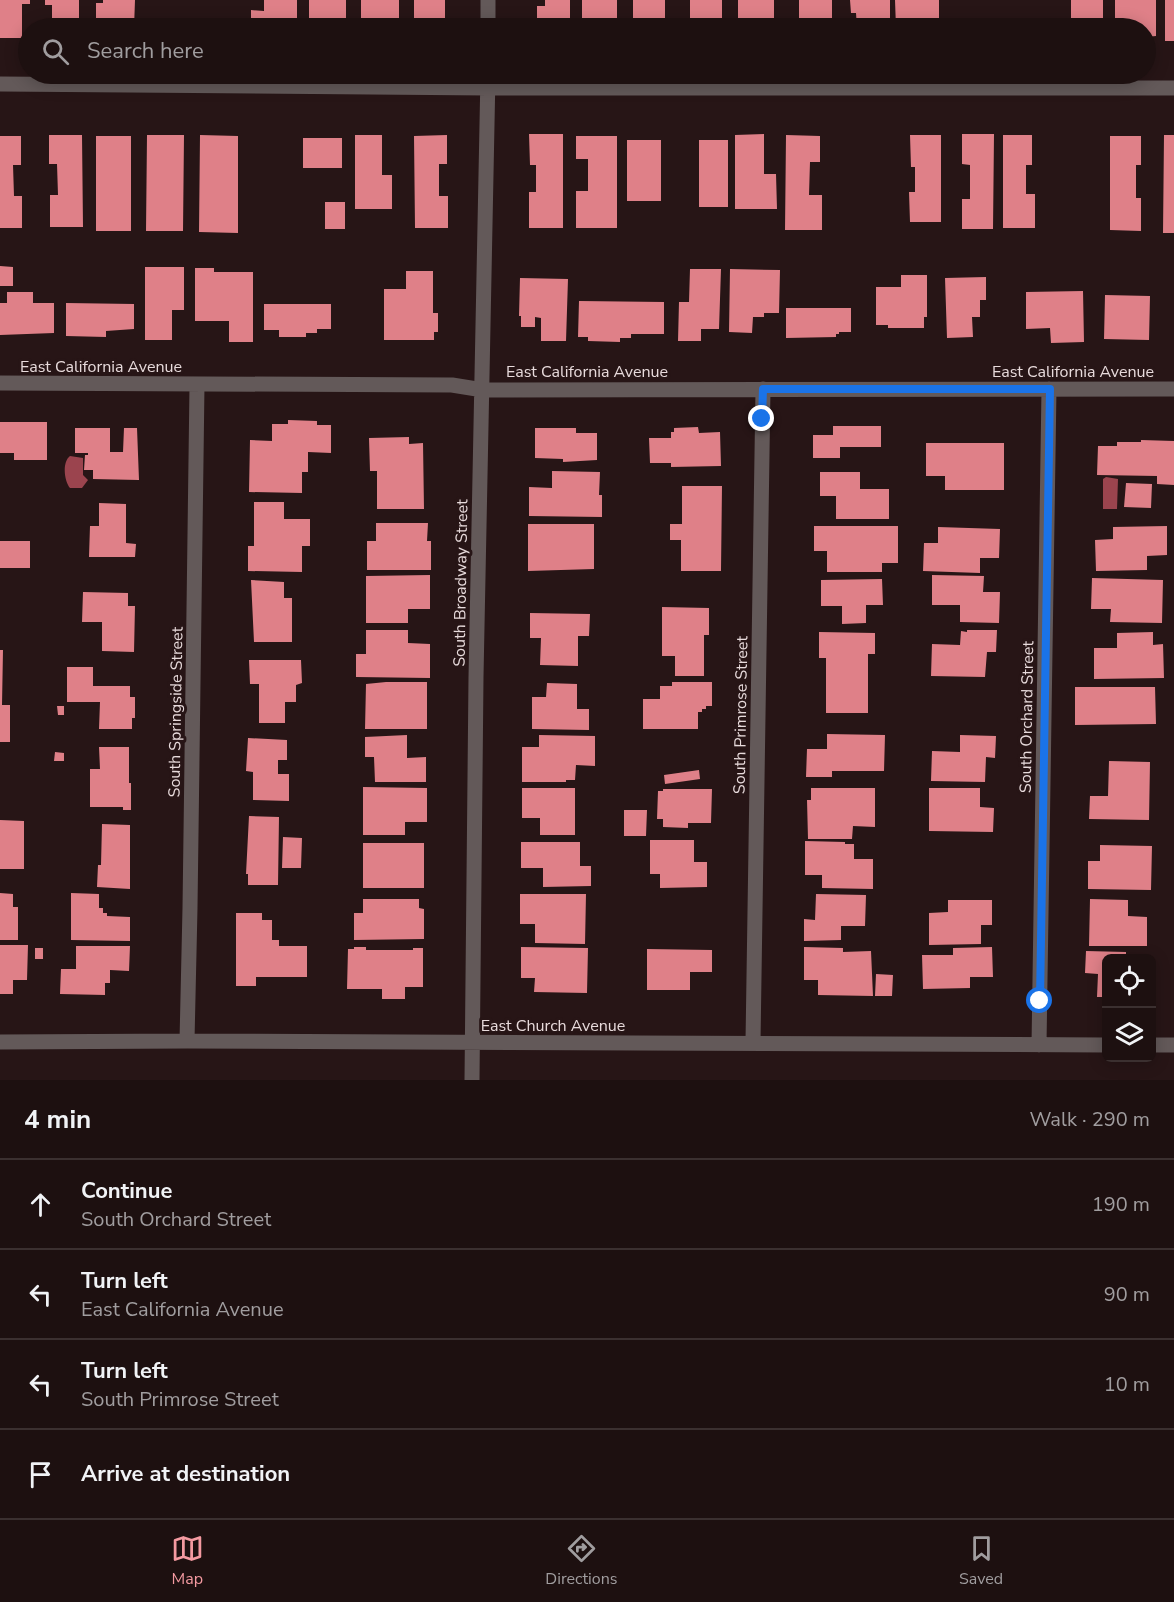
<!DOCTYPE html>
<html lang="en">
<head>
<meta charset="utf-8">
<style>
	:root { --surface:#1d1010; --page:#251919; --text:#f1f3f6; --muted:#a09d9f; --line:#3b3030; --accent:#f49aa1 }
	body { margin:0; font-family:"Nunito Sans",sans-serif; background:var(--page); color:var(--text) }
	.controls { position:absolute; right:18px; bottom:18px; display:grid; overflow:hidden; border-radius:9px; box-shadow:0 3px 15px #0003 }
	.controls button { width:54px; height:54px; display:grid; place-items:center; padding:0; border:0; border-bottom:2px solid var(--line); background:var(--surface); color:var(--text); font:30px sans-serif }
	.stop { position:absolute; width:18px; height:18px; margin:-14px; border:4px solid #1a73e8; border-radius:50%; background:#fff }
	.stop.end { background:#1a73e8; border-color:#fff; box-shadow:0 2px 6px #0008 }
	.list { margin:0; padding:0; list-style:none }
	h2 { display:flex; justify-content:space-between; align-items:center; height:78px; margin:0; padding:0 24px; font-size:26px }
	h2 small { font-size:20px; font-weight:400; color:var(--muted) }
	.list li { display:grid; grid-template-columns:39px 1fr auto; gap:18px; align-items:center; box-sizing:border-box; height:90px; padding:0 24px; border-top:2px solid var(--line) }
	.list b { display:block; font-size:22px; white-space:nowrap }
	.list p { margin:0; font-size:20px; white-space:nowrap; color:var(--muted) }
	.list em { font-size:20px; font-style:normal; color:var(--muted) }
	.icon { flex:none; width:33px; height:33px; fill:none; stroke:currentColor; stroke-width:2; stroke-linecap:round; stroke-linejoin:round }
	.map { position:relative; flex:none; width:1174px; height:1080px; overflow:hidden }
	.search { position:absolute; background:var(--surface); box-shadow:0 3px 15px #0003; left:18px; right:18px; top:18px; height:66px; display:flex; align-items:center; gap:15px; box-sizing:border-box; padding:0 21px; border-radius:33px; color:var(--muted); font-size:22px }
	.sheet { height:438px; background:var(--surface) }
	nav { display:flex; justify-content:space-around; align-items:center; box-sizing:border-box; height:84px; border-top:2px solid var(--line); background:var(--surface); font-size:16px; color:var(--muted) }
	nav a { display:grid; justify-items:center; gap:3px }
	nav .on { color:var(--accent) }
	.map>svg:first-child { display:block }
	.water { fill:#9b444e }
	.building { fill:#df8088 }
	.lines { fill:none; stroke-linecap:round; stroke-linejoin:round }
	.minor { stroke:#635959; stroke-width:15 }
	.route { stroke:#1a73e8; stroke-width:8 }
	.labels { text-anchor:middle; stroke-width:6; stroke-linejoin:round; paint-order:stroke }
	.street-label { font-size:16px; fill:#e8dbdc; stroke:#271516 }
</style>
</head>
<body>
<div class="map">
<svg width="1174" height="1080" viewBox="0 0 1174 1080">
	<rect width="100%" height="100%" fill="#271516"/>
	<path class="water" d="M70,456L83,458V475L88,480L82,488H70C64,481 62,462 70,456Z
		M1106,477L1118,479L1117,509H1103V479Z"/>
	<path class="building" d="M0,0H30V4H22V38H0Z
		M45,0H79V28H52V5H45Z
		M103,0H135L134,28H96V3H103Z
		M264,0H297V28H251V10L264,11Z
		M309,0H346V28H309Z
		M361,0H399V28H361Z
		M414,0H445V27H414Z
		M545,0H570V28H537V6H545Z
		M582,0H617V28H582Z
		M633,0H665V28H633Z
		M690,0H722V28H690Z
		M738,0H774V28H738Z
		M799,0H832V28H799Z
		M850,0H890V28H857L856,13H851Z
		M895,0H939V25H926V28H896Z
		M1071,0H1103V28H1071Z
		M1115,0H1156V36L1146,37V28H1115Z
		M1165,0H1174V41H1165Z
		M529,134H563V228H529V192H536V165H530Z
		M764,134V174H776L777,209H735V135Z
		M962,134H994L993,229H962V199H970V165L962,164Z
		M49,135H82L83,227H50V195H58L57,164H49Z
		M147,135H184L183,231H146Z
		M200,135L238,136V233L199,232Z
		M355,135H382V175H392V209H355Z
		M447,135V164H439V196H448V228H415L414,136Z
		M786,135L820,136V162H810L809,195H822V230H785Z
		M910,135H941V222H910L909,192H915V167H911Z
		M1003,135H1032V165H1026V194H1035V228H1003Z
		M1164,135H1174V233H1163Z
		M0,136H21V165H13L14,196H22V228H0Z
		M96,136H131V231H96Z
		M576,136H617V228H576V191H588V159H576Z
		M1110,136H1141V165H1136V198H1141V231L1110,230Z
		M303,138H342V168H303Z
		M627,140H661V201H627Z
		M699,140H728V207H699Z
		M325,202H345V229H325Z
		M0,266L13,267V286H0Z
		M145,267H184V310H172V340H145Z
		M195,268H214V272H253V342H229V321H195Z
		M690,269H721L719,329H701V341H678L679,302H689Z
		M730,269L780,270L779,313H764V317H753L752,333L729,332Z
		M406,271H433V313H438V332H434V340H384V289H406Z
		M901,275H927V317H924V328H888V325H876V287H901Z
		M986,277V300H980V317H972L973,337L947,338L945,278Z
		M520,278L568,279L566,341H541V318L535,317V327H521V316H519Z
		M1083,291L1084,342L1051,343L1050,328L1026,329V292Z
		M7,292H33V303H54V333L0,335V303H7Z
		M1105,295L1150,296L1149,340L1104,339Z
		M579,301L664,302V334H631V338H620V342L588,341V337H578Z
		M66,303L134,304V329L106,331V337L66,336Z
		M264,304H331V329H317V333H306V337H279V330H264Z
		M786,308H851V332H839V334H836V337L786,338Z
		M288,420L317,421V425H331V453L308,452V472H302V493L249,492L250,440L272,441V424H288Z
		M0,422H47V460H14V453H0Z
		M833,426H881V447H840V458H813V435H833Z
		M698,427L699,433L720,432L721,466L671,467V463H650L649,438H671V432H674V428Z
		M75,428H110V452H123L124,428H137L139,480L93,479V470H84L85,455H88V453H75Z
		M535,428H576V433H597V460L563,462V459L535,458Z
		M409,437V444L423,443L424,509H377V471H370L369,438Z
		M1141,440L1174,441V485L1157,484V476L1097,475L1098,446H1117V442H1141Z
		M926,443H1004V490H945V476H926Z
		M552,471L600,472L599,495H602V517L529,516V487L552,488Z
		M820,472H860V489H889V519H836V496H820Z
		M1126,483L1152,484L1151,508L1124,507Z
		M682,486H722L721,571H681V540H670V524H682Z
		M254,502H284V519H310V546H302V572L248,571V546H254Z
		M99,503L126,504V543L136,544L135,557H89L90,526H99Z
		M376,523H428L427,541H431V570H367V541H376Z
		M528,524H594V569L528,571Z
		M814,526H898V563H882V572H827V551H814Z
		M1167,526V555L1147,556V570L1096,571L1095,540L1113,539V527Z
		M938,527L1000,529L999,558H980V573L923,571L924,543H938Z
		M0,541H30V568H0Z
		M430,575V609H408V623H366V576Z
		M932,575L984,576L983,592H1000L999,623L960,622V605H932Z
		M1092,578L1163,580L1162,623L1110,622L1111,609H1091Z
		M882,579L883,605H866V623L842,624V606H821V580Z
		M251,580L284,582V598H292V642H254Z
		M83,592L128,593V606H135L134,652L102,651V622H82Z
		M662,607L709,608V635H704V676H675V656H662Z
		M530,613L590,614L589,636H578V666L540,665L541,638H530Z
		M366,630H408V643L430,644V678L356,677V654H366Z
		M967,630H997L996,652H987L985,677L931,676L932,644L960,645L961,631L967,632Z
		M819,632L875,633V654H868V713H826V658H819Z
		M1153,632V645L1163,644L1164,678L1094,679V648H1117V633Z
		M0,650H3L2,705H10V742H0Z
		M249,660H301L302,683L296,685V702H285V723H259V684H250Z
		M67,667H93V686H130V697H135V718H132V729H99L100,702H67Z
		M386,682H427V729H365L366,684Z
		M672,682H712V706H706V709H702V712H698V729H643V699H660V686H672Z
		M547,683L577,684V709H589V730L532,729V697H546Z
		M1075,687H1155L1156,724L1075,725Z
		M57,706H64V715H58Z
		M827,734L885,735L884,771H832V777H806L807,749H827Z
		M407,735V758L426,757V782H375L374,757H365V737Z
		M539,735L595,736V766L576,765L575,780H566V782H522V747H539Z
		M960,735L996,736L995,758L986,757L985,782L931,781L932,751L960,752Z
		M248,738L287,740V760H278V774H289V801L253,800V772L246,771Z
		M99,747H129V783H131V810H123V807H90V769H100Z
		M55,752L64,753V761H54Z
		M1109,761L1150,762L1149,820L1089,819L1090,796H1108Z
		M699,770L700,779L665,784L664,775Z
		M363,787L427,788V822H405V835H363Z
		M522,788H575V835H540V818H522Z
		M811,788H875V827L853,826L852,839H808L807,800H811Z
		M929,788H980V807L994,808L993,832L929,831Z
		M663,789H712L711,823H688V828L663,827V819H657L658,791H663Z
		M624,810H647L646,836H624Z
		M249,816L279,817L278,885H248V874H246Z
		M0,820L24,821V869H0Z
		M102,824L130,825V889L97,887L98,865H101Z
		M283,837L302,838L301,868H282Z
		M650,840H694V862H707V887L660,888V874H650Z
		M805,841L845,842V844H854V859H873V889L822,888V875H805Z
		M521,842H580V866H591V886L543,887V868H521Z
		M363,843H424V888H363Z
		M1100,845L1152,846L1151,890L1088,889V861H1100Z
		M0,893L13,894V907H18V940H0Z
		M71,893L99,894V908H103V913H107V916L130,917V941L71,940Z
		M520,894H586L585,944L535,943V924H520Z
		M816,894L866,895L865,926H841V940L804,941V919L815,920Z
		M363,899H419V908L424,909V939L354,940V913H363Z
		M1090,899L1128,900V916L1147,917V946H1089Z
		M948,900H992V925H981V944L929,945V913L948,912Z
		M236,913H262V920H272V940H279V946H307V977H256V986H236Z
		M0,945H28L27,980H13V994H0Z
		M76,946H130L129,971L110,970V983H105V995L60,994L61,969H76Z
		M354,947H366V950H413V948H423V987H405V999H382V989H347L348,949H354Z
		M521,947L588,948L587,993L534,992L535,978H521Z
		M804,947L843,948V952L871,951L873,996L818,995V980H804Z
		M992,947L993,977H970V988L923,989L922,955H953V948Z
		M35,948H43V959H35Z
		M647,949L712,950V972H690V990H647Z
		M1086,951L1126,952V958H1106V997H1097L1098,974L1085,973Z
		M876,974L893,975L892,996H875Z"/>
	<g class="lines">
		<path class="minor" d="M488,28V0
			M0,84L488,88H1174
			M0,383L452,385L483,390L1174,389
			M187,1041L190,908L197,385
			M0,1042L187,1041L1106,1045
			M753,1042L763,389
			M1039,1045L1049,389
			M1152,1045H1174
			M472,1080L476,677L488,74"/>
	</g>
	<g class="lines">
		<path class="route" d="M762,419L763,389H1050L1040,1001"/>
	</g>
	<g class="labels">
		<g class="street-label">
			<text x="101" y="372">East California Avenue</text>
			<text x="587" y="377">East California Avenue</text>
			<text x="1073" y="377">East California Avenue</text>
			<text transform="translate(460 583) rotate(-89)" y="6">South Broadway Street</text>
			<text transform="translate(175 712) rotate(-89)" y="6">South Springside Street</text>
			<text transform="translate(740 715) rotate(-89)" y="6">South Primrose Street</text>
			<text transform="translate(1026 717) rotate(-89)" y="6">South Orchard Street</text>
			<text x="553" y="1031">East Church Avenue</text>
		</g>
	</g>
</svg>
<div class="controls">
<button><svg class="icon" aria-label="locate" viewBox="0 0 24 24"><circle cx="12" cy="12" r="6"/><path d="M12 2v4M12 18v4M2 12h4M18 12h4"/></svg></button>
<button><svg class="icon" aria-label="layers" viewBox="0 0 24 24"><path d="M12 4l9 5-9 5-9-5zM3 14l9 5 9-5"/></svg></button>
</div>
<div class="stop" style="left:1040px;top:1001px"></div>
<div class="stop end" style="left:762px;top:419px"></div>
<div class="search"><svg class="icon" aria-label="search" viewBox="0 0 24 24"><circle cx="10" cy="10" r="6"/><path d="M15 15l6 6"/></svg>Search here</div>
</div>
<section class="sheet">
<h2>4 min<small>Walk · 290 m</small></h2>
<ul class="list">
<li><svg class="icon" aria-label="ahead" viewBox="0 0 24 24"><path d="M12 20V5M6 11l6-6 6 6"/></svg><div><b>Continue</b><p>South Orchard Street</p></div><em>190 m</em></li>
<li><svg class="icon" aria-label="left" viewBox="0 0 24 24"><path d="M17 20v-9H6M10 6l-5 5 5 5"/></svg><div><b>Turn left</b><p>East California Avenue</p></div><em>90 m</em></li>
<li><svg class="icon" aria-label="left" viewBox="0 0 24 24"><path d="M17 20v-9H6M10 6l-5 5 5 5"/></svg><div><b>Turn left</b><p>South Primrose Street</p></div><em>10 m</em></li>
<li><svg class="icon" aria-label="arrive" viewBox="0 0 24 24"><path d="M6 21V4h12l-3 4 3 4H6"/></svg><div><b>Arrive at destination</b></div></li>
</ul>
</section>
<nav>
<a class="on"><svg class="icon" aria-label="map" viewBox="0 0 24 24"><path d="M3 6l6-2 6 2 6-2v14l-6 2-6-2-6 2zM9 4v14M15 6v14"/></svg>Map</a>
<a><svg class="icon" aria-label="directions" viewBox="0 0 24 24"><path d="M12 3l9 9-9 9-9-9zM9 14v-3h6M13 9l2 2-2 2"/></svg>Directions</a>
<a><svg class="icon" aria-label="saved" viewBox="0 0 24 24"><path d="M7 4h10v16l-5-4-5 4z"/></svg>Saved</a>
</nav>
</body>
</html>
